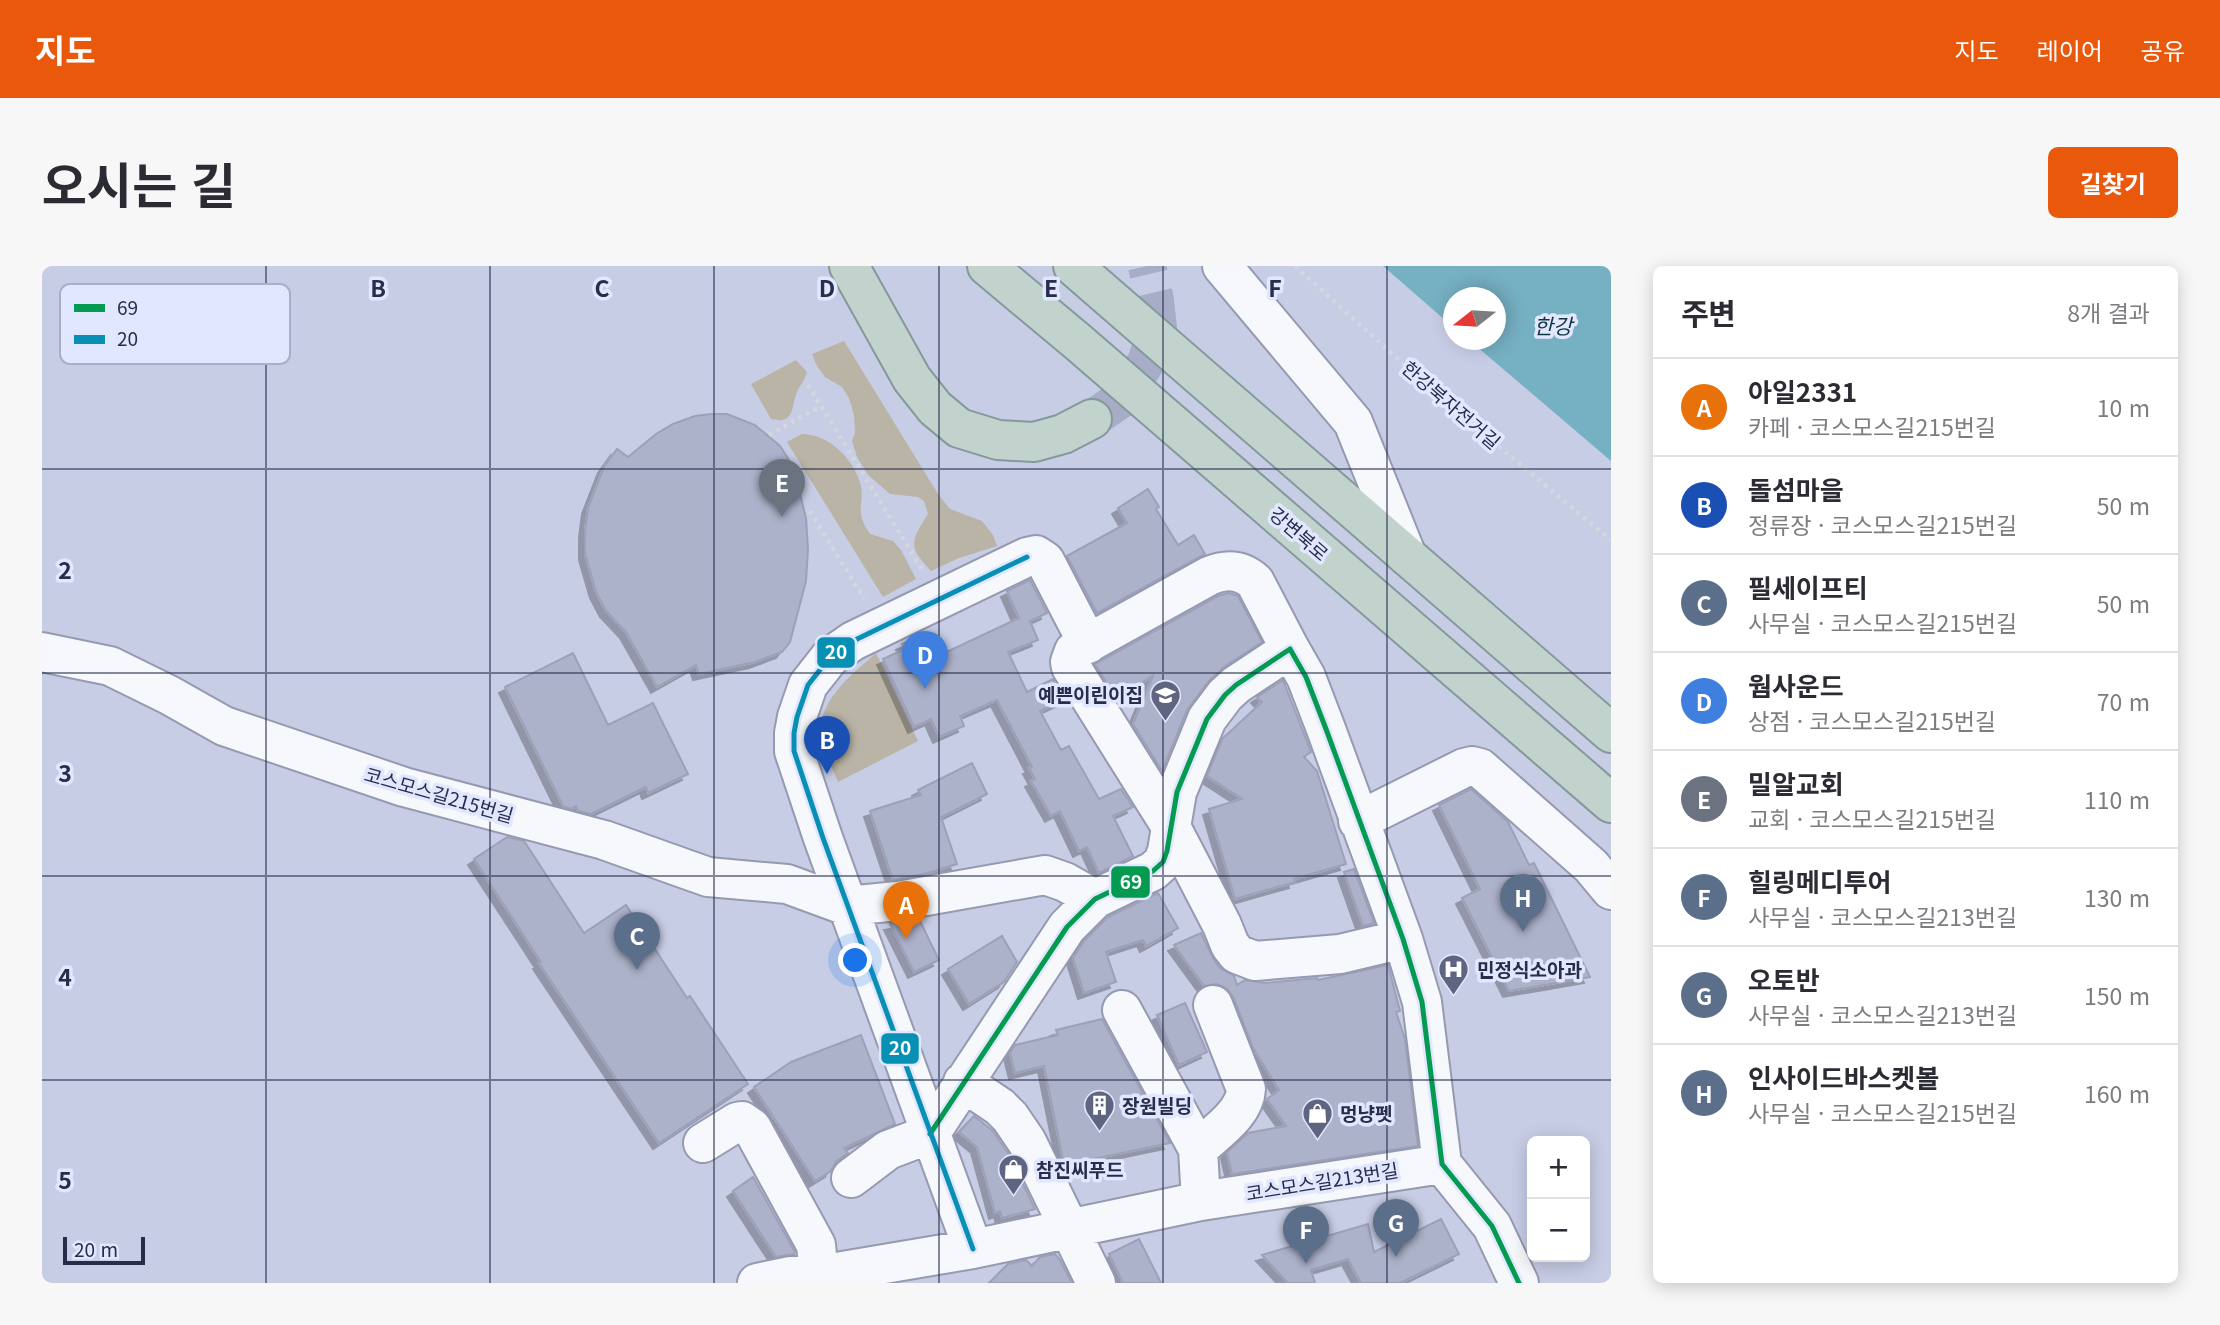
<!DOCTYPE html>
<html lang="ko">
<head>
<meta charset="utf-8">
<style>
	:root { --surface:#fff; --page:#f7f7f7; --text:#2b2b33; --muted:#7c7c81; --line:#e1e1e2; --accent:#ea580c }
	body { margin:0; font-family:Georgia,"Noto Sans KR",serif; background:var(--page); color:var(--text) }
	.controls { position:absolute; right:21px; bottom:21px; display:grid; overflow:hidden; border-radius:10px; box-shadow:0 4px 18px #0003 }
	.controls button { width:63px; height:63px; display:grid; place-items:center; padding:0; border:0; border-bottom:2px solid var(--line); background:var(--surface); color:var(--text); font:35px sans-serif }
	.compass { position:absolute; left:1401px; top:21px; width:63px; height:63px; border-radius:50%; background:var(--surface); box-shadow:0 4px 18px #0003; rotate:253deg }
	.scale { position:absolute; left:21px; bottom:18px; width:82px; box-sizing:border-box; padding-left:7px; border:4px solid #272d4b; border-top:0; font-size:19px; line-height:24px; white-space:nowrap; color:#272d4b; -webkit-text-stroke:5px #e1e7fe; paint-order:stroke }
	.you { position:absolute; left:814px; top:695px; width:24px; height:24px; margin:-18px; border:5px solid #fff; border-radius:50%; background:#1a73e8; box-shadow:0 0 0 10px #1a73e833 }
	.badge { display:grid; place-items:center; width:46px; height:46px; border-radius:50%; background:var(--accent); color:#fff; font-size:23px; font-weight:700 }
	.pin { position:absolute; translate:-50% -58px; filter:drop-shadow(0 2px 4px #0008) }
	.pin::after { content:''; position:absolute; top:37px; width:24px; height:21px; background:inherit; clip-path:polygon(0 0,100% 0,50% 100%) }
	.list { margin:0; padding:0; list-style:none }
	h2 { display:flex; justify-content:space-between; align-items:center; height:91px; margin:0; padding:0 28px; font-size:30px }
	h2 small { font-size:23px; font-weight:400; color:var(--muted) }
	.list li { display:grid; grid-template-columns:46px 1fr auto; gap:21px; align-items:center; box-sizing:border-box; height:98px; padding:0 28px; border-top:2px solid var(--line) }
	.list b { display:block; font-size:26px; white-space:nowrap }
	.list p { margin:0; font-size:23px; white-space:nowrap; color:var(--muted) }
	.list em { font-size:23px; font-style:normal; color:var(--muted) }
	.map { position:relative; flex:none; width:1569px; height:1017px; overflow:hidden; border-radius:10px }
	header { display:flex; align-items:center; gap:42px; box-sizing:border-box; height:98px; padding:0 35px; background:var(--accent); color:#fff }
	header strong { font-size:33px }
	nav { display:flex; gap:38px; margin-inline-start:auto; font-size:24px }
	.intro { display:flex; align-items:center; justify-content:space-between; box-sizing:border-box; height:168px; padding:0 42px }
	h1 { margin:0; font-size:49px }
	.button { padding:18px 32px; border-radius:10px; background:var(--accent); color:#fff; font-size:24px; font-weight:700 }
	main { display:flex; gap:42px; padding:0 42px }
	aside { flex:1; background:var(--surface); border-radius:10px; box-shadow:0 4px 18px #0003 }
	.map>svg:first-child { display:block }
	.green { fill:#b9b4a5 }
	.water { fill:#76b0c3 }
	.building { fill:#adb2cb; stroke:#9ca0b8; stroke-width:2; filter:url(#shadow) }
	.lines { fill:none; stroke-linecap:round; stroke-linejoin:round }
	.highway-tunnel { stroke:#a7adc6; stroke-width:38; stroke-dasharray:38 19; stroke-linecap:butt }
	.minor-casing { stroke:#959ab2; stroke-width:42 }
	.highway-casing { stroke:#84999c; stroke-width:42 }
	.path { stroke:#d5d7df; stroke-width:4.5; stroke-dasharray:3.5 5; stroke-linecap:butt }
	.minor { stroke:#f7f8fb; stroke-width:38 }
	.highway { stroke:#c2d2cd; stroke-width:38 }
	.bus-1-casing { stroke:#e1e7fe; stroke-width:10 }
	.bus-2-casing { stroke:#e1e7fe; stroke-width:10 }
	.bus-1 { stroke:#049a50; stroke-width:5 }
	.bus-2 { stroke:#0890b4; stroke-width:5 }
	.grid { fill:none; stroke:#272d4b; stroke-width:2; stroke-opacity:0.55 }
	.labels { text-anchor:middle; stroke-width:7; stroke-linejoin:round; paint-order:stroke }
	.street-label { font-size:19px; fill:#272d4b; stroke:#e1e7fe }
	.poi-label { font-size:19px; font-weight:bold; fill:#272d4b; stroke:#e1e7fe; text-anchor:start }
	.water-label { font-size:21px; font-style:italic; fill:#10363f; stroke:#e1e7fe }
	.key { fill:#e1e7fe; stroke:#a9afc8; stroke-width:2 }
	.key-label { font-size:19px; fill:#272d4b }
	.grid-label { font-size:23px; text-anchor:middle; font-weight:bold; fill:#272d4b; stroke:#e1e7fe; stroke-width:7; stroke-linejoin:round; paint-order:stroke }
	.line-badge { stroke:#e1e7fe; stroke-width:2.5 }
	.badge-label { font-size:19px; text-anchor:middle; font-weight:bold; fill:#fff }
</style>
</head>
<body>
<header>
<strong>지도</strong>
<nav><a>지도</a><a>레이어</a><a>공유</a></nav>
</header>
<div class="intro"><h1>오시는 길</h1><a class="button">길찾기</a></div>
<main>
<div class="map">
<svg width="1569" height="1017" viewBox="0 0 1569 1017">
	<defs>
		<filter id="shadow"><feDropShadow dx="-6" dy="6" stdDeviation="0" flood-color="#0004"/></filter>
	</defs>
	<rect width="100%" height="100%" fill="#c7cde5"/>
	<path class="green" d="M802,75L896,228L908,243L940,255L951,269L955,280L917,292L889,305C865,280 869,275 886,248L882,235L876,231L848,228L826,209L815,191L810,175L813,167L812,149L807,132L800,121L783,111L775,100L770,88Z
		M754,94L765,106C763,114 758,119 755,126C749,141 753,159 729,153L709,118Z
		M760,168C787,168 813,194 819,220C821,230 818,238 819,248C820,255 824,262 828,268L851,275L859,284L874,313L841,331L745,176Z
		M834,387L876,475L796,516C790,501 781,485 779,470C775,434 811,408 834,387Z"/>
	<path class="water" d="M1341,0H1569V195L1427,74H1454V32H1412L1411,61Z"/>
	<path class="building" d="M669,148H685L713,159L738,180L747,194L755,216L764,252L766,283L764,315L748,376L740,386L713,396L657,408L654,399L615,421L584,366L564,345L554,326L543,288V265L546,242L562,201L575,183L586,191L614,168L631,158L653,150Z
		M1106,223L1117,241L1114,243L1136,279L1152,269L1163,288L1055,347L1025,290L1085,257L1076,242Z
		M988,314L1005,347L988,355L996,374L966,386L985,426L1011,413L1023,433L998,445L1019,484L1027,480L1057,533L1079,523L1091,541L1071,550L1091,590L1057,607L1045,581L1037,585L1018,545L1009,550L989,515L993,513L987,502L990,501L955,434L918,450L922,460L897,471L889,453L872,461L841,393L863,383L860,378L882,368L892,392L977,352L965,325Z
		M1187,327L1196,330L1220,376L1182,401L1166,416L1145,444L1120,505L1091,458L1111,410L1074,432L1053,398L1176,330Z
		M531,387L566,459L611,437L646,508L606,527L604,521L549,548L536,545L534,540L529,543L521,540L463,421Z
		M1241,414L1269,486L1262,491L1275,505L1304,598L1252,613L1253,616L1193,633L1167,543L1200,533L1165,510L1180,473L1220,436L1215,431Z
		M930,497L945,528L899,551L915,598L886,607L851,614L828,545L879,529L876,524Z
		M1429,523L1466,556L1487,599L1492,597L1548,711L1467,725L1420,632L1438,623L1397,539Z
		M465,571L482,575L542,667L584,639L645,732L648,730L706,818L617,877L497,697L499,696L432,593Z
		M1312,603L1332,657L1321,660L1302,606Z
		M1116,627L1136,662L1104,680L1101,674L1064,686L1074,716L1042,727L1031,692L1042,675L1066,651Z
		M877,653L897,694L872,706L848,658Z
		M1159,667L1171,692L1178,702L1192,710L1195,719L1203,714L1223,717L1275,712L1276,714L1346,699L1358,745L1354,746L1363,773L1376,880L1190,908L1185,886L1206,867L1244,860L1225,833L1237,824L1211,782L1191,730L1184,722L1175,718L1162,720L1132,679Z
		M960,670L975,696L962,716L927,738L906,703Z
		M1143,737L1165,786L1137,799L1115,749Z
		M1060,753L1128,877L1022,899L1002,800L973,807L968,787L973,779L1016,769L1014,764Z
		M819,769L853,858L802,882L806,887L795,895L789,905L773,915L712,821L749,796Z
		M932,850L951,865L966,887L993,943L960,952L958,945L953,947L935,881L917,866Z
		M711,911L753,986L752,988L734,991L691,925Z
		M1399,953L1417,988L1358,1017H1319L1306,993L1269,1004L1273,1017H1246L1220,989L1326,958L1332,986Z
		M1097,973L1119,1017H1081L1067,988Z
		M1013,988L1018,994L1030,1017H947L966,998L984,994L990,1000L998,991Z"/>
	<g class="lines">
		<path class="highway-tunnel" d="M1050,153L1082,131L1104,96L1116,62L1113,34L1105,0"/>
		<defs>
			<path id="minor" d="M1180,0L1311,156L1365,290
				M1248,383L1213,316C1199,303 1184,303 1167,310L1032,385L1028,396L1029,401L1128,559L1180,659L1188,679L1195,688L1213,695L1298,688L1361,673
				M0,386L68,400L127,429L182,460L362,521L562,574L666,611L745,618L805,640L856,635L1003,609L1023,616L1053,633
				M1316,555L1422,502L1430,500L1438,502L1549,600L1569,624
				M1080,744L1156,883L1159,935
				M921,816L958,841L968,851L985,876L1054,1017
				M661,877L695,856L700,855L710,862L774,979L777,1009L773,1017
				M1156,883C1173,867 1203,848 1204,823L1171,739
				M809,912L846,884L888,868L1025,661L1053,633L1111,605L1121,596L1125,585L1135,526L1165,453L1183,429L1194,419L1248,383L1264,411L1284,463L1361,673L1380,736L1400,898L1450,960L1477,1017
				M931,983L781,572L752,485V467L755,451L766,419L788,391L811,375L985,291L994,289L1003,295L1046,378
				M715,1017L748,1010L777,1009L931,983L1159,935L1400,898"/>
			<path id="highway" d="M807,0L870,113L893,142L917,162L956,174L992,176L1021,168L1050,153
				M945,0L1036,76L1569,537
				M1031,0L1569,467"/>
		</defs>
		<use href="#minor" class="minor-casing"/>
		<use href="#highway" class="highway-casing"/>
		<path class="path" d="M1253,0L1408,140L1569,274
			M766,119L881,305
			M727,169L779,140
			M768,245L822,333"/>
		<use href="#minor" class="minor"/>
		<use href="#highway" class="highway"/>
		<defs>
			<path id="bus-1" d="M888,868L1025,661L1053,633L1111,605L1121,596L1125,585L1135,526L1165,453L1183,429L1194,419L1248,383L1264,411L1284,463L1361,673L1380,736L1400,898L1450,960L1477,1017"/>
			<path id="bus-2" d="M931,983L781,572L752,485V467L755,451L766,419L788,391L811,375L985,291"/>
		</defs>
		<use href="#bus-1" class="bus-1-casing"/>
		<use href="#bus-2" class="bus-2-casing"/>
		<use href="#bus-1" class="bus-1"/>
		<use href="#bus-2" class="bus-2"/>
	</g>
	<path class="grid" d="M224,0V1017M448,0V1017M672,0V1017M897,0V1017M1121,0V1017M1345,0V1017M0,203H1569M0,407H1569M0,610H1569M0,814H1569"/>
	<defs>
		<symbol id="school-pin" viewBox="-11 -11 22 30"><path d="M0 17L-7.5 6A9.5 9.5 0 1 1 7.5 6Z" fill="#5f6581" stroke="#e1e7fe"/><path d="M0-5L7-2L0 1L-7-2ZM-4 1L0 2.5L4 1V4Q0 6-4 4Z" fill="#fff"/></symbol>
		<symbol id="hospital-pin" viewBox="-11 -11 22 30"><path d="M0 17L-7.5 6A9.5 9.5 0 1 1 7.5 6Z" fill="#5f6581" stroke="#e1e7fe"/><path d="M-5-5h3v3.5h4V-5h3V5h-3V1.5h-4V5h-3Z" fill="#fff"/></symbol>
		<symbol id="building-pin" viewBox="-11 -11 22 30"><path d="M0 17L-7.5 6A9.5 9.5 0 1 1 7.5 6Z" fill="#5f6581" stroke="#e1e7fe"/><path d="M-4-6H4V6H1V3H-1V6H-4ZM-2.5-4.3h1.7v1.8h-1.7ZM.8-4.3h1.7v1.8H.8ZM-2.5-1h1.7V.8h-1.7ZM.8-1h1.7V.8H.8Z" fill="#fff"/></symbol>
		<symbol id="shop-pin" viewBox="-11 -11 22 30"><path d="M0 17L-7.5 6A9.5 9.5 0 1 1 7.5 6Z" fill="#5f6581" stroke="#e1e7fe"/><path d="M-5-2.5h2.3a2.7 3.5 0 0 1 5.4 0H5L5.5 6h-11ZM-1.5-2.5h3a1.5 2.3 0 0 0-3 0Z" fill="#fff"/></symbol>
	</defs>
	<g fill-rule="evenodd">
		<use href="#school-pin" x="1106" y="412" width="35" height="47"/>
		<use href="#hospital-pin" x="1394" y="686" width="35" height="47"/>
		<use href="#building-pin" x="1040" y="822" width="35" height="47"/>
		<use href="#shop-pin" x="1258" y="830" width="35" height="47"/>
		<use href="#shop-pin" x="954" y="886" width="35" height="47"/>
	</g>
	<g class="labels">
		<g class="street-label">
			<text transform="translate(1409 139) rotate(41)" y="7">한강북자전거길</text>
			<text transform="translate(1257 268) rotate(41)" y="7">강변북로</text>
			<text transform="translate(397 529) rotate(16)" y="7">코스모스길215번길</text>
			<text transform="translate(1280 916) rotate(-9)" y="7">코스모스길213번길</text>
		</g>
		<g class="poi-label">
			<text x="1101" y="436" text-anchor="end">예쁜이린이집</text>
			<text x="1435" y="711">민정식소아과</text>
			<text x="1080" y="847">장원빌딩</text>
			<text x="1298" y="855">멍냥펫</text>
			<text x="994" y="911">참진씨푸드</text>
		</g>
		<g class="water-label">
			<text x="1511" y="68">한강</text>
		</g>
	</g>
	<rect x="18" y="18" width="230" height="80" rx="10" class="key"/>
	<rect x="32" y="38" width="31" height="8" fill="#049a50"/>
	<rect x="32" y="69" width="31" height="9" fill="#0890b4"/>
	<g class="key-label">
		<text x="75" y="49">69</text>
		<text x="75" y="80">20</text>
	</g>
	<g class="grid-label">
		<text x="336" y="31">B</text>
		<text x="560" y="31">C</text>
		<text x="785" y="31">D</text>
		<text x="1009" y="31">E</text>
		<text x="1233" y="31">F</text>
		<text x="23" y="313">2</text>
		<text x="23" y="516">3</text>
		<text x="23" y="720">4</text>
		<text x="23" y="923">5</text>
	</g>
	<g class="line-badge">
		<rect x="774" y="370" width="40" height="33" rx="7" fill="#0890b4"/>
		<rect x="1068" y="599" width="41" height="34" rx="7" fill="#049a50"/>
		<rect x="838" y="766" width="40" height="33" rx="7" fill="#0890b4"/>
	</g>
	<g class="badge-label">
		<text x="794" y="393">20</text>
		<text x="1089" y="623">69</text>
		<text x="858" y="789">20</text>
	</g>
</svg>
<div class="controls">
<button>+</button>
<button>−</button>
</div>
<svg class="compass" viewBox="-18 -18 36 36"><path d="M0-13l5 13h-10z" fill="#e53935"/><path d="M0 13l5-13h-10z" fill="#7c7c81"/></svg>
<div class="scale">20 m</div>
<div class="you"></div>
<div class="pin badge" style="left:864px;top:673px;background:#e8710a">A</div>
<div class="pin badge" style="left:785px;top:508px;background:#1a4fb4">B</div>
<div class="pin badge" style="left:595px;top:704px;background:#5c6f8a">C</div>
<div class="pin badge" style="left:883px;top:423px;background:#3f7fe0">D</div>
<div class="pin badge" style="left:740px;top:251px;background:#6b7280">E</div>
<div class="pin badge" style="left:1264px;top:998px;background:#5c6f8a">F</div>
<div class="pin badge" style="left:1354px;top:991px;background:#5c6f8a">G</div>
<div class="pin badge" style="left:1481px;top:666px;background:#5c6f8a">H</div>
</div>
<aside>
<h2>주변<small>8개 결과</small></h2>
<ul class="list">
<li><span class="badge" style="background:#e8710a">A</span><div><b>아일2331</b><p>카페 · 코스모스길215번길</p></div><em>10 m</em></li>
<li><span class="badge" style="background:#1a4fb4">B</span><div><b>돌섬마을</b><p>정류장 · 코스모스길215번길</p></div><em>50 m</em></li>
<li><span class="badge" style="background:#5c6f8a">C</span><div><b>필세이프티</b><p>사무실 · 코스모스길215번길</p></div><em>50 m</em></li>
<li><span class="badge" style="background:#3f7fe0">D</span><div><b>웜사운드</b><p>상점 · 코스모스길215번길</p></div><em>70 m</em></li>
<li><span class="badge" style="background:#6b7280">E</span><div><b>밀알교회</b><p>교회 · 코스모스길215번길</p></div><em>110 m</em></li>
<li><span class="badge" style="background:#5c6f8a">F</span><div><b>힐링메디투어</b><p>사무실 · 코스모스길213번길</p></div><em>130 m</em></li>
<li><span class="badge" style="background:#5c6f8a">G</span><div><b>오토반</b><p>사무실 · 코스모스길213번길</p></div><em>150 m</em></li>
<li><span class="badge" style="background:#5c6f8a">H</span><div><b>인사이드바스켓볼</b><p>사무실 · 코스모스길215번길</p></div><em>160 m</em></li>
</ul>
</aside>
</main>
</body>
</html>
